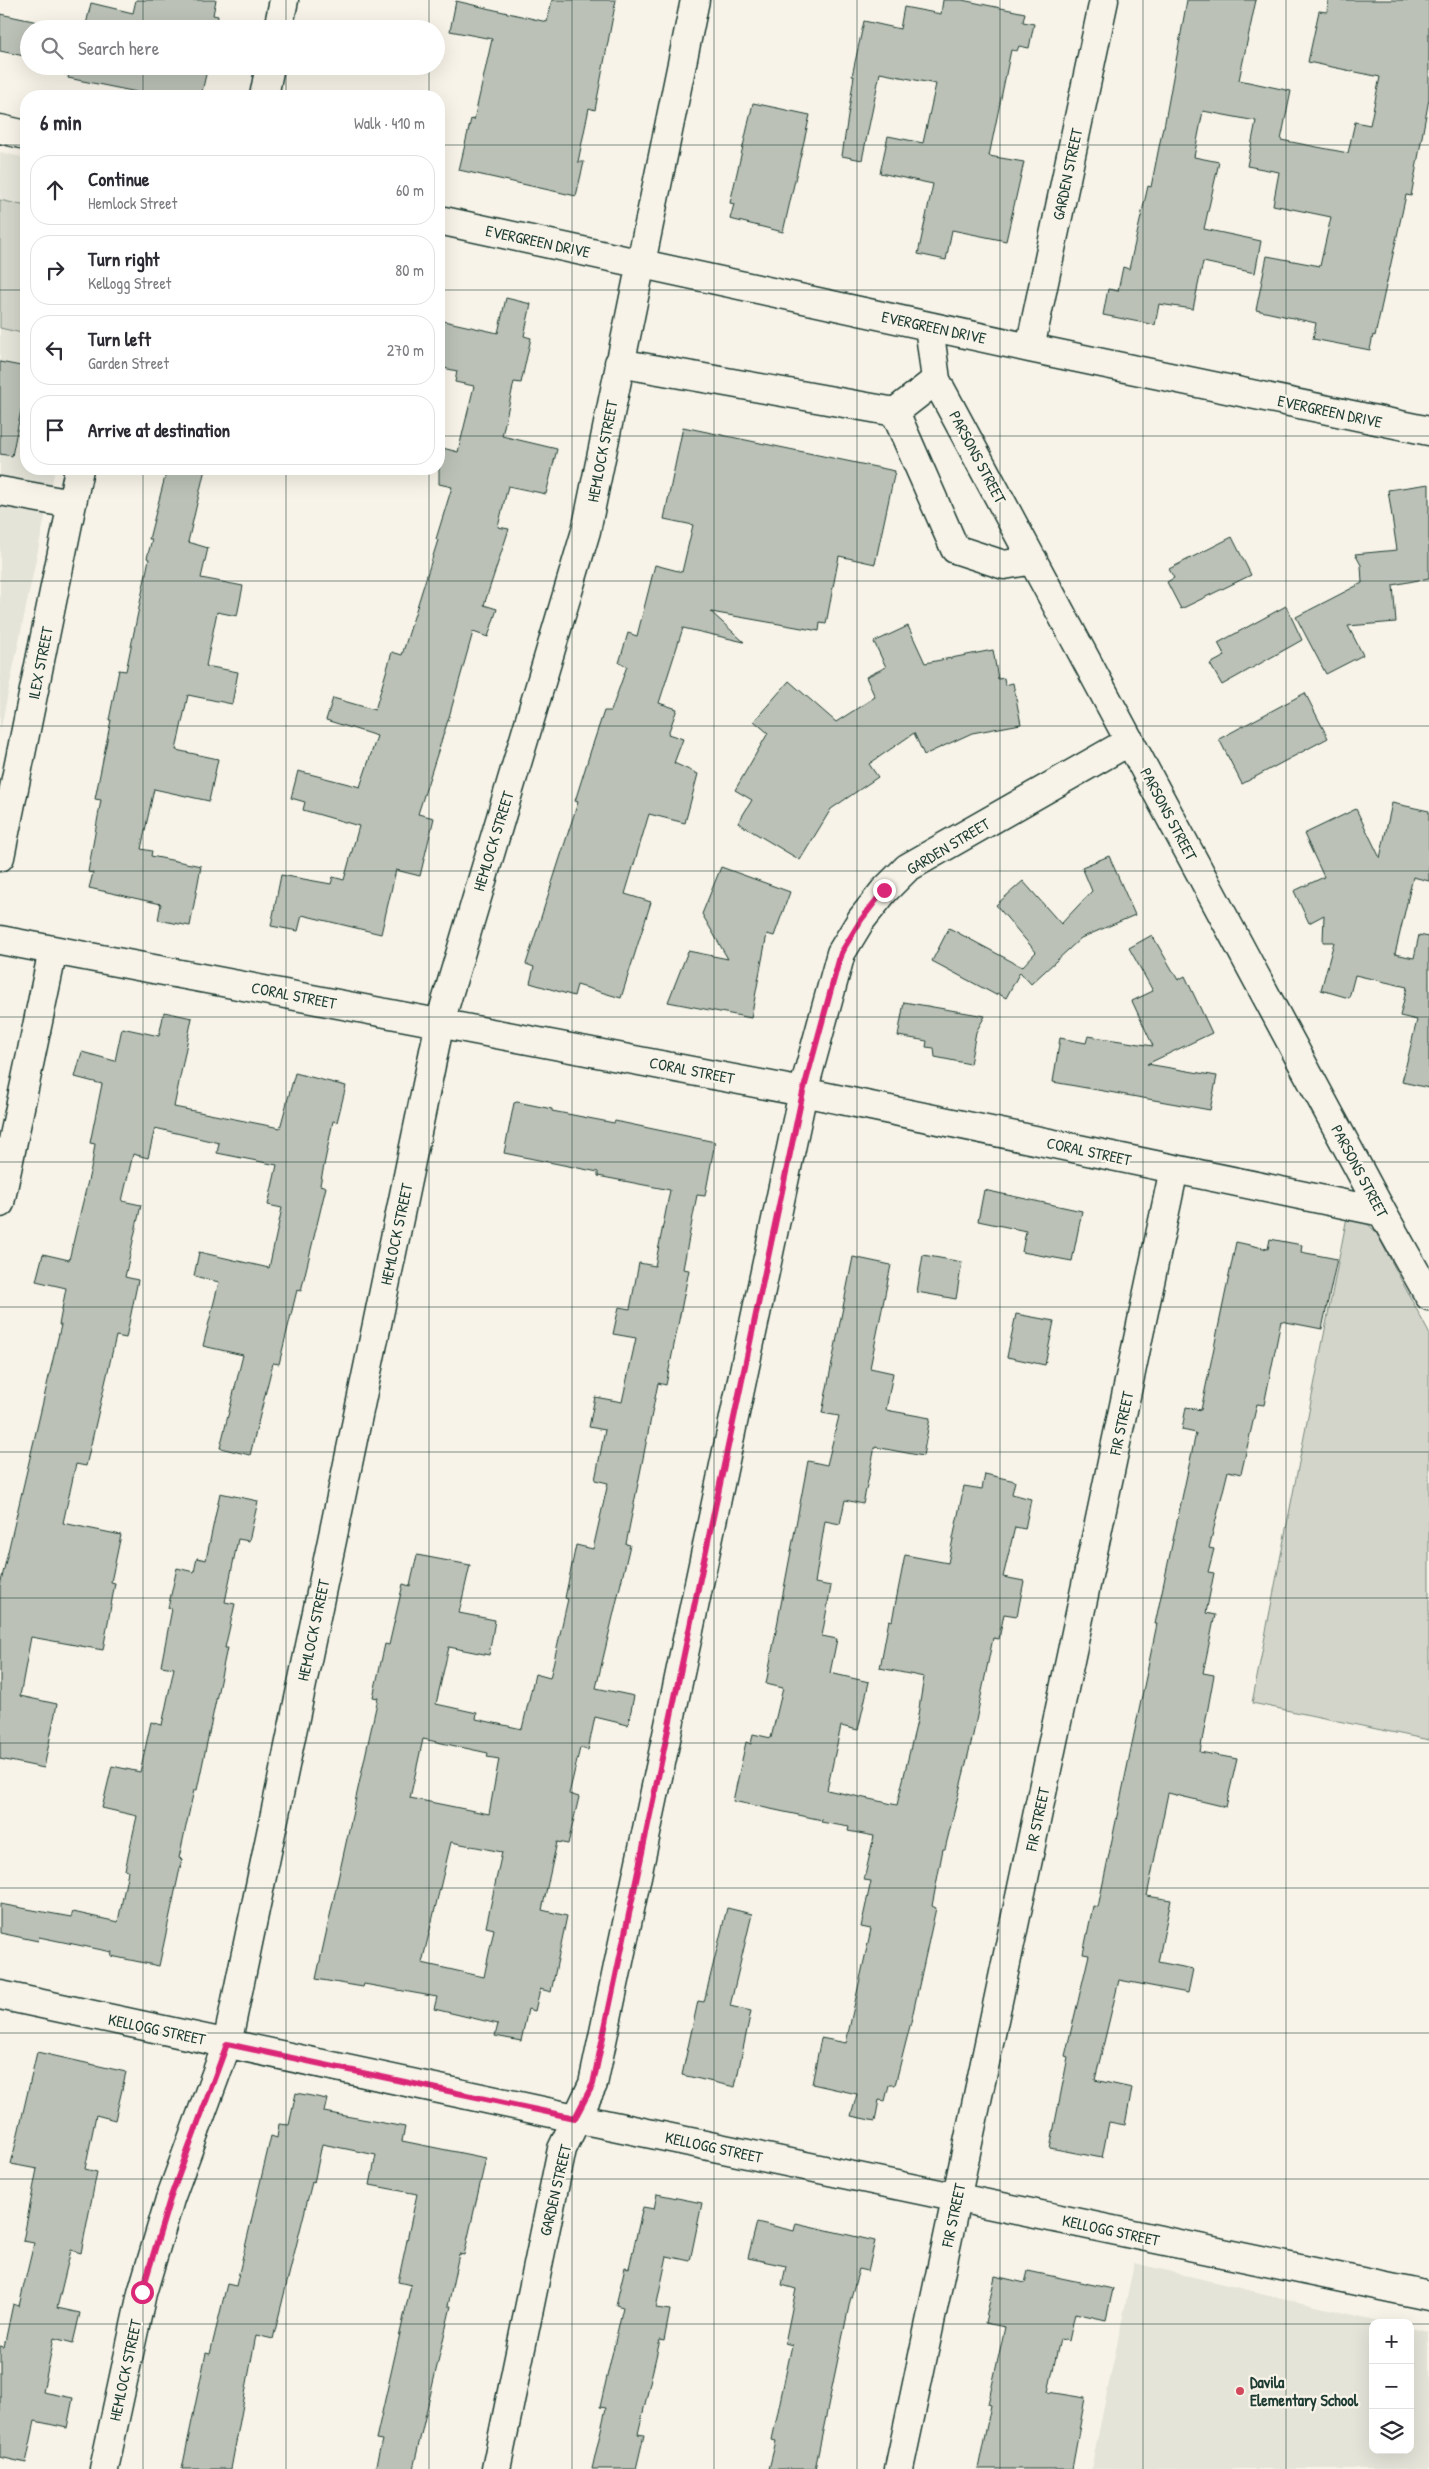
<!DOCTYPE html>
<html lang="en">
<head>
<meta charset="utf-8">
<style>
  body { margin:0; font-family:"Patrick Hand",sans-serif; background:#f7f7f7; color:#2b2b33 }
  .controls { position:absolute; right:15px; bottom:15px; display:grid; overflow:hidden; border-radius:10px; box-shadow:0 5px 20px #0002 }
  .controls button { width:45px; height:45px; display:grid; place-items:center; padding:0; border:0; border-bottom:1px solid #e1e1e2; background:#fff; color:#2b2b33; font:25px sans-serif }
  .stop { position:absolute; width:15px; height:15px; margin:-11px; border:4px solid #db2777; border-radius:50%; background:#fff }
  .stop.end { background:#db2777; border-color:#fff; box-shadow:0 1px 5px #0008 }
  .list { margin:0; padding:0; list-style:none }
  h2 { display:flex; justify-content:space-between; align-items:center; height:65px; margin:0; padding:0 20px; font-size:21px }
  h2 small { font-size:16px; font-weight:400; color:#7c7c81 }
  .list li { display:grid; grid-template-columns:32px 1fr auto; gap:15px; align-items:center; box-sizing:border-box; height:70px; margin:0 10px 10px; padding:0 10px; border:1px solid #e1e1e2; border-radius:20px }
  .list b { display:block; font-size:19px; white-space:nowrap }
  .list p { margin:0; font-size:16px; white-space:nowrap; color:#7c7c81 }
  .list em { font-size:16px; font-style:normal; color:#7c7c81 }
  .icon { flex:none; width:28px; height:28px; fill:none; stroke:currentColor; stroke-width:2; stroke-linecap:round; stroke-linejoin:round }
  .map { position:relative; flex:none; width:1429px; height:2469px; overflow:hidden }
  .search { position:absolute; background:#fff; box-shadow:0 5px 20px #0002; left:20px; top:20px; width:425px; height:55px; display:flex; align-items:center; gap:12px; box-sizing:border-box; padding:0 18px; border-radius:28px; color:#7c7c81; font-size:19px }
  .panel { position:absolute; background:#fff; box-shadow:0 5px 20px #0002; left:20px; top:90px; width:425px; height:385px; border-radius:20px }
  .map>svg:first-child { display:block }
  .built { fill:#e5e4d9 }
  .green { fill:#d3d5ca; stroke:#79897f }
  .building { fill:#bbc1b6; stroke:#1f3d34; fill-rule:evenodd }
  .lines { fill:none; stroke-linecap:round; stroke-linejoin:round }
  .minor-casing { stroke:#1f3d34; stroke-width:31 }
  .minor { stroke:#f7f3e8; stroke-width:28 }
  .route { stroke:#db2777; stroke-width:6 }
  .grid { fill:none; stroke:#1f3d34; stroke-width:1; stroke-opacity:0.55 }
  .poi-dot { fill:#d1495b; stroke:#f7f3e8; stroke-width:2 }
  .labels { text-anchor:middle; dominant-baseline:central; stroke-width:4.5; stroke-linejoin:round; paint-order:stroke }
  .street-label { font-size:16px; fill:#1f3d34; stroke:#f7f3e8 }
  .poi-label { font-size:16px; font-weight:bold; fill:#1f3d34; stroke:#f7f3e8; text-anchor:start }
</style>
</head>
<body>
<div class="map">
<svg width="1429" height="2469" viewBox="0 0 1429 2469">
  <rect width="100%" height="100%" fill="#f7f3e8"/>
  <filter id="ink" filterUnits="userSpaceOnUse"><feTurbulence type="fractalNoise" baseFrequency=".02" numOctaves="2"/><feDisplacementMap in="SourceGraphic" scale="10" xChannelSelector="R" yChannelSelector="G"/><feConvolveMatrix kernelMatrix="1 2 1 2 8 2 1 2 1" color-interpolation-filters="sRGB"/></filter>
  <g filter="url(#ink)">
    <path class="built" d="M 0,152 L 26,158 L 26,469 L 55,469 L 0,732 Z
      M 1134,2263 L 1388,2323 L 1373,2323 L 1373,2450 L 1410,2450 L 1410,2328 L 1429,2332 L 1429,2469 L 1091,2469 Z"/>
    <path class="green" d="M 0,200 L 26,206 L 26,334 L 0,328 Z
      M 1348,1212 L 1358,1215 L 1376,1232 L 1429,1333 L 1429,1740 L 1252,1703 Z"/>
    <path class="building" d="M 136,0 L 216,0 L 213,15 L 218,16 L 216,29 L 85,29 L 91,3 L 133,13 Z
      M 552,0 L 616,0 L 595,110 L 589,108 L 578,162 L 584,162 L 576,196 L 459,170 L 471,119 L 474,120 L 492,39 L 450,31 L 456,1 L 547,22 Z
      M 943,0 L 962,0 L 1025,13 L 1023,22 L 1034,24 L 1029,48 L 1019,46 L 1017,51 L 1011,50 L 989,156 L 1024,162 L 1006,241 L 952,230 L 946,260 L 918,254 L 933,184 L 880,173 L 888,136 L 923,143 L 936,84 L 880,73 L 862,160 L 842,156 L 854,76 L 852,76 L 864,21 L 900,29 L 904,7 L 941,14 Z
      M 1187,0 L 1256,0 L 1239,80 L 1291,91 L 1281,140 L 1348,153 L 1355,122 L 1370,125 L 1380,77 L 1308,62 L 1319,11 L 1327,12 L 1328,0 L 1429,0 L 1429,99 L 1411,196 L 1406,195 L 1375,336 L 1373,335 L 1370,350 L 1313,339 L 1316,323 L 1256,310 L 1267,256 L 1320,266 L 1331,217 L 1273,205 L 1279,172 L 1247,166 L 1256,121 L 1203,111 L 1194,157 L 1219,162 L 1204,229 L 1261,241 L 1255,273 L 1203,262 L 1193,309 L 1159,304 L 1155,325 L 1103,315 L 1108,289 L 1118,291 L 1123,267 L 1129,269 L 1148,186 L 1151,187 L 1163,127 L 1164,127 Z
      M 0,14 L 71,29 L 29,29 L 29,57 L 0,51 Z
      M 70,66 L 208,66 L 201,96 L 136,96 L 137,92 L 68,78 Z
      M 753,103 L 810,115 L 783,232 L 730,219 L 734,204 L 730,203 Z
      M 506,298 L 531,304 L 524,336 L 531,338 L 521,383 L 514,382 L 502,436 L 557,449 L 546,494 L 508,486 L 498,527 L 509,529 L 484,605 L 497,609 L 488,637 L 473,632 L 449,717 L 418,814 L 434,818 L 420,876 L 396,870 L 381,934 L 302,915 L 298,931 L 271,926 L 281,875 L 331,884 L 333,877 L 344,880 L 359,826 L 303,810 L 305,802 L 291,798 L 298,771 L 360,787 L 377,736 L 326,720 L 333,698 L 375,710 L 392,652 L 402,655 L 438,540 L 436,539 L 452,487 L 439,484 L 439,447 L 458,452 L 474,386 L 455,382 L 457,371 L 439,367 L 439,320 L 498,333 Z
      M 0,362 L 26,367 L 26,385 L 12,456 L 0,454 Z
      M 683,427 L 895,471 L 875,564 L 839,556 L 826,624 L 820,623 L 819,631 L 711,612 L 744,642 L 683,628 L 659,703 L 677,709 L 668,734 L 683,739 L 674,763 L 698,774 L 685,823 L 649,814 L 625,894 L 651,902 L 621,998 L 577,985 L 574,996 L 530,983 L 534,967 L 526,964 L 578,802 L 575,801 L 591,750 L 604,711 L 611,711 L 627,666 L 619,663 L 628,633 L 637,636 L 655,565 L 682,572 L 693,525 L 664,519 Z
      M 167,469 L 205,469 L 188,542 L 208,548 L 201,578 L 243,586 L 237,616 L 217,612 L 206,666 L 238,672 L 232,704 L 188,695 L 176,750 L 218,759 L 209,801 L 154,789 L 141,849 L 152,851 L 151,856 L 201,866 L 190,926 L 158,920 L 161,904 L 89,888 L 93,873 L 88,872 L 101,800 L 95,799 L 111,720 L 109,720 L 119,670 L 126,671 L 149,559 L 147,558 L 152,539 L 149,539 Z
      M 1429,484 L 1429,578 L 1393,585 L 1396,622 L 1348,626 L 1363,655 L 1326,674 L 1296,617 L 1362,583 L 1361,565 L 1355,554 L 1397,550 L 1388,490 Z
      M 1232,537 L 1251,575 L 1181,609 L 1167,582 L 1174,578 L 1169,569 Z
      M 1286,606 L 1302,640 L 1222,685 L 1210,664 L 1225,656 L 1218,643 Z
      M 908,626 L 925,663 L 993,650 L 998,679 L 1004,678 L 1005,685 L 1013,683 L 1021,724 L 972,733 L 924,755 L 914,733 L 869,764 L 878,777 L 831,809 L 800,860 L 738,823 L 752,800 L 735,790 L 768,733 L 754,721 L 789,681 L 836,722 L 875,697 L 866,677 L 886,667 L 874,642 Z
      M 1305,693 L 1328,738 L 1242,784 L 1219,739 Z
      M 1392,803 L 1429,811 L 1429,881 L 1413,877 L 1395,954 L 1414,958 L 1419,935 L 1429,937 L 1429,1088 L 1402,1082 L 1417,1020 L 1400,1016 L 1407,987 L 1355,975 L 1349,998 L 1321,990 L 1334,942 L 1323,942 L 1324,915 L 1309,923 L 1294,891 L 1324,877 L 1304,834 L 1356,809 L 1380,858 Z
      M 1109,856 L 1135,915 L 1081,938 L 1031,984 L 1020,972 L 1006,998 L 997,993 L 996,995 L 932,961 L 949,928 L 1022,967 L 1036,952 L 996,905 L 1023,881 L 1061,924 L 1092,891 L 1082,867 Z
      M 721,867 L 790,892 L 774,936 L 767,934 L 751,1018 L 668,1002 L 688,951 L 728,959 L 702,914 Z
      M 1152,935 L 1178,980 L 1185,976 L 1212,1033 L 1147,1064 L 1217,1076 L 1210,1110 L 1053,1082 L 1060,1038 L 1086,1043 L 1088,1036 L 1153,1046 L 1132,1001 L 1153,991 L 1129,948 Z
      M 904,1002 L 985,1016 L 976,1032 L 970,1064 L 935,1057 L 934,1048 L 926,1047 L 927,1041 L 898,1036 Z
      M 164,1012 L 192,1018 L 174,1107 L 280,1128 L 295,1073 L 346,1086 L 337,1122 L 333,1121 L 320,1185 L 326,1187 L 301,1291 L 297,1290 L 279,1364 L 273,1363 L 250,1455 L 220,1448 L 243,1355 L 203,1346 L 219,1282 L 194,1276 L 199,1252 L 269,1268 L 282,1208 L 268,1205 L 277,1165 L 217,1153 L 219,1143 L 155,1128 L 148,1158 L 133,1154 L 122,1201 L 141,1205 L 125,1277 L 138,1280 L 126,1338 L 116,1336 L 86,1466 L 76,1464 L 63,1523 L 121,1535 L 111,1582 L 115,1583 L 103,1650 L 31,1637 L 20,1696 L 57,1704 L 44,1768 L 0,1759 L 0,1586 L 61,1325 L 59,1325 L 66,1288 L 36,1281 L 43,1254 L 69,1260 L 92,1164 L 95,1144 L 90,1143 L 102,1084 L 75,1077 L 82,1052 L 115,1061 L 122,1028 L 159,1036 Z
      M 517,1102 L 552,1109 L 552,1111 L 614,1123 L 615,1121 L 715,1142 L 705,1196 L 697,1195 L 683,1269 L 689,1270 L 666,1385 L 658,1383 L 626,1544 L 630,1545 L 596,1688 L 634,1696 L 628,1725 L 595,1717 L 588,1750 L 580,1748 L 569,1794 L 579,1797 L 568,1844 L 557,1842 L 542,1910 L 567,1916 L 551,1992 L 540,1989 L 535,2011 L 528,2009 L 521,2041 L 495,2036 L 498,2024 L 434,2009 L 437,1997 L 364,1984 L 363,1987 L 316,1979 L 378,1698 L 373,1697 L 385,1644 L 389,1645 L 403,1584 L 410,1586 L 417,1555 L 470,1565 L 459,1613 L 495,1620 L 489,1655 L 449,1647 L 436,1704 L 477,1713 L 476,1719 L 522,1729 L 535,1674 L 550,1678 L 568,1599 L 565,1598 L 576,1545 L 593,1549 L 608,1483 L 595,1480 L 605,1430 L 589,1427 L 595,1397 L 622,1402 L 636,1338 L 613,1334 L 619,1307 L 630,1309 L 639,1263 L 655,1266 L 670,1190 L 598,1176 L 598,1172 L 504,1153 L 514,1103 ZM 423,1739 L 488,1753 L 487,1757 L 499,1759 L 489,1814 L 410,1798 ZM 451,1842 L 502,1852 L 486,1927 L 494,1929 L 484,1977 L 422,1963 Z
      M 984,1190 L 1082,1211 L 1072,1261 L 1022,1252 L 1026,1231 L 978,1221 Z
      M 1270,1239 L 1302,1245 L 1301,1252 L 1337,1259 L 1322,1329 L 1281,1321 L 1264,1405 L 1257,1404 L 1241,1474 L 1228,1471 L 1209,1548 L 1214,1549 L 1208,1572 L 1214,1573 L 1206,1613 L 1215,1615 L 1203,1673 L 1214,1675 L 1200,1752 L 1237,1759 L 1226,1807 L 1168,1793 L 1147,1896 L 1171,1900 L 1158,1962 L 1193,1969 L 1188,1993 L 1119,1980 L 1095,2080 L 1132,2088 L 1125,2125 L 1109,2122 L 1102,2158 L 1050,2148 L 1068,2057 L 1065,2056 L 1089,1955 L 1083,1954 L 1093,1906 L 1098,1907 L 1157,1624 L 1155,1624 L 1196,1433 L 1182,1430 L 1186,1407 L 1201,1410 L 1236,1242 L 1268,1249 Z
      M 923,1255 L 962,1262 L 956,1299 L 917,1292 Z
      M 853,1257 L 891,1265 L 870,1368 L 893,1373 L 886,1410 L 930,1418 L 923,1456 L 875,1447 L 863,1504 L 845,1500 L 840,1524 L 825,1521 L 815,1583 L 831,1586 L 822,1636 L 837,1639 L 830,1673 L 869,1682 L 858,1730 L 841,1726 L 827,1790 L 897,1805 L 917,1721 L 924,1677 L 880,1668 L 889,1620 L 892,1621 L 905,1555 L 948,1563 L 964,1486 L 982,1489 L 985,1474 L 1015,1481 L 1012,1494 L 1031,1499 L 1025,1529 L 1015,1527 L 1003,1577 L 1024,1581 L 1017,1616 L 1004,1614 L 999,1639 L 993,1638 L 973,1735 L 945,1849 L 943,1849 L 932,1906 L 936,1908 L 911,2022 L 895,2085 L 889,2085 L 885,2101 L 879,2100 L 875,2121 L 851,2116 L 857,2094 L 812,2084 L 821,2038 L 846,2043 L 871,1929 L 861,1927 L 871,1881 L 864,1880 L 874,1836 L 848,1831 L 849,1827 L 821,1822 L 822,1820 L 733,1801 L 746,1742 L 751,1744 L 753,1734 L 771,1738 L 783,1688 L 766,1684 L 808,1461 L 827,1465 L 839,1416 L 822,1413 Z
      M 1016,1314 L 1054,1321 L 1045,1365 L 1007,1357 Z
      M 220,1493 L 258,1501 L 249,1541 L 238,1539 L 225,1602 L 235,1604 L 225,1648 L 227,1648 L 197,1790 L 194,1790 L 179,1858 L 182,1859 L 159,1966 L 111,1956 L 112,1952 L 39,1937 L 38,1941 L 0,1933 L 0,1904 L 71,1917 L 73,1912 L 118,1922 L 128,1871 L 125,1870 L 137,1816 L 102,1808 L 112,1766 L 140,1772 L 151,1722 L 162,1725 L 174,1668 L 161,1666 L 172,1609 L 168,1608 L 177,1568 L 194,1572 L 197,1558 L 206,1560 Z
      M 727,1908 L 752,1914 L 730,2006 L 751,2011 L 735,2087 L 682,2075 L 698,2001 L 704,2002 Z
      M 37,2052 L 126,2072 L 115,2120 L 96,2115 L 85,2169 L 97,2172 L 81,2253 L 71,2250 L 57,2308 L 80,2313 L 73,2343 L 54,2338 L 43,2392 L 73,2398 L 67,2428 L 35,2421 L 26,2463 L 0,2457 L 0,2346 L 4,2347 L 13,2304 L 19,2306 L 34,2243 L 23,2241 L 37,2169 L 11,2164 Z
      M 296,2093 L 327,2099 L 324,2112 L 405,2127 L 402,2141 L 486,2158 L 464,2255 L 459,2254 L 448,2306 L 451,2306 L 413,2469 L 375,2469 L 382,2440 L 376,2439 L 411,2285 L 398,2282 L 417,2194 L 370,2185 L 376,2155 L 322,2144 L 314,2183 L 312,2182 L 273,2339 L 256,2335 L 231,2469 L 182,2469 L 206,2353 L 210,2354 L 227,2284 L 236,2286 L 271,2136 L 277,2138 L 279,2124 L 289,2125 Z
      M 657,2194 L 702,2203 L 690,2261 L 667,2256 L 656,2308 L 670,2310 L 664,2341 L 660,2340 L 638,2434 L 644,2435 L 636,2469 L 592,2469 L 606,2408 L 600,2407 L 623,2307 L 616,2305 L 625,2267 L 629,2268 L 643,2207 L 654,2209 Z
      M 757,2222 L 794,2231 L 796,2223 L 875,2241 L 868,2271 L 859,2269 L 850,2301 L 815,2469 L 769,2469 L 776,2441 L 772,2440 L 792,2345 L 785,2343 L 796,2289 L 782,2285 L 786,2266 L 748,2258 Z
      M 1028,2271 L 1113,2289 L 1106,2320 L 1075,2313 L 1069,2341 L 1060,2339 L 1048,2392 L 1085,2398 L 1072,2469 L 978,2469 L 991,2405 L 988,2404 L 1005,2327 L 985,2323 L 995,2276 L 1025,2283 Z"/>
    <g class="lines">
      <g class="minor-casing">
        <path id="minor" d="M 278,29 L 284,0
          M 264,96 L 270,66
          M 0,129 L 26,135
          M 439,220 L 1030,348 L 1429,431
          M 929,326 L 936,380 L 1382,1212 L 1429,1296
          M 1030,348 L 1104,0
          M 619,363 L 895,412 L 936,380
          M 895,412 L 955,549 L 1004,565 L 1033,560
          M 0,491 L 72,504
          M 0,857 L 79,469
          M 0,940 L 803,1092 L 1382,1212
          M 0,1203 L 53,950
          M 0,1995 L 575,2118 L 1429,2296
          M 104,2469 L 142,2293 L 170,2199 L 227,2044 L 440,1022 L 586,531 L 695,0
          M 496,2469 L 562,2149 L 593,2084 L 803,1092 L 841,953 L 861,920 L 884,891 L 907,868 L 1130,741
          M 899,2469 L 1174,1169"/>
      </g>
      <use href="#minor" class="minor"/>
    </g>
  </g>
  <g class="lines" filter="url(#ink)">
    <path class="route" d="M 142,2292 L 170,2199 L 227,2044 L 575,2118 L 593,2084 L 803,1092 L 841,953 L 861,920 L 884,890"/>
  </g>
  <path class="grid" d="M 143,0 L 143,29M 286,0 L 286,29M 429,0 L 429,29M 572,0 L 572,2469M 714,0 L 714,2469M 857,0 L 857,2469M 1000,0 L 1000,2469M 1143,0 L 1143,2469M 1286,0 L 1286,2469M 143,66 L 143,96M 286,66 L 286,96M 429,66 L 429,96M 0,145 L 26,145M 439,145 L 1429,145M 0,290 L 26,290M 439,290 L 1429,290M 0,436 L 26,436M 439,436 L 1429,436M 143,469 L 143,2469M 286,469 L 286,2469M 429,469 L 429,2469M 0,581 L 1429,581M 0,726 L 1429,726M 0,871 L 1429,871M 0,1017 L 1429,1017M 0,1162 L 1429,1162M 0,1307 L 1429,1307M 0,1452 L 1429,1452M 0,1598 L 1429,1598M 0,1743 L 1429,1743M 0,1888 L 1429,1888M 0,2033 L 1429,2033M 0,2179 L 1429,2179M 0,2324 L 1373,2324M 1410,2324 L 1429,2324"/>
  <circle class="poi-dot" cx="1240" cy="2391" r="5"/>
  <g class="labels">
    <g class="street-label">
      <text transform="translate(1067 174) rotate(-78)">GARDEN STREET</text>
      <text transform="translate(538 241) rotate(12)">EVERGREEN DRIVE</text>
      <text transform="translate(934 327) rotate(12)">EVERGREEN DRIVE</text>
      <text transform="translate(1330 411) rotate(12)">EVERGREEN DRIVE</text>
      <text transform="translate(602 451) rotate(-79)">HEMLOCK STREET</text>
      <text transform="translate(978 457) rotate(62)">PARSONS STREET</text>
      <text transform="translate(40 663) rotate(-79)">ILEX STREET</text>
      <text transform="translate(1169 814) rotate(62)">PARSONS STREET</text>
      <text transform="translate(493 841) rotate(-73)">HEMLOCK STREET</text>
      <text transform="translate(948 846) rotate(-31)">GARDEN STREET</text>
      <text transform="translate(294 995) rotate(11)">CORAL STREET</text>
      <text transform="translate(692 1070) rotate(11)">CORAL STREET</text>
      <text transform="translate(1089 1151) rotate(12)">CORAL STREET</text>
      <text transform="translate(1360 1171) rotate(62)">PARSONS STREET</text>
      <text transform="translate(396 1234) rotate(-78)">HEMLOCK STREET</text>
      <text transform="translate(1121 1423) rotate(-78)">FIR STREET</text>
      <text transform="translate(313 1630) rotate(-78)">HEMLOCK STREET</text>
      <text transform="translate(1037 1819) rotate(-78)">FIR STREET</text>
      <text transform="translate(157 2029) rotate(12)">KELLOGG STREET</text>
      <text transform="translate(714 2147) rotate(12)">KELLOGG STREET</text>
      <text transform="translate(555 2190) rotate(-77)">GARDEN STREET</text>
      <text transform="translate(953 2215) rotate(-78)">FIR STREET</text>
      <text transform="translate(1111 2230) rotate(12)">KELLOGG STREET</text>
      <text transform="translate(125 2370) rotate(-78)">HEMLOCK STREET</text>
    </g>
    <g class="poi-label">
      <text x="1250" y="2382">Davila<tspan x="1250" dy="18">Elementary School</tspan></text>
    </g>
  </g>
</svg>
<div class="controls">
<button>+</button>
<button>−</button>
<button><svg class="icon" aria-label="layers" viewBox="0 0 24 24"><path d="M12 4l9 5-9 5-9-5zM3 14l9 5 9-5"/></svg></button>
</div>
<div class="stop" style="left:142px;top:2292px"></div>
<div class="stop end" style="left:884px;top:890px"></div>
<div class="search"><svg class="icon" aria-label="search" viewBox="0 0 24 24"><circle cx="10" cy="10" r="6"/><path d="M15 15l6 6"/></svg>Search here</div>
<section class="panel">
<h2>6 min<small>Walk · 410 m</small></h2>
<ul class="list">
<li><svg class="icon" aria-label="ahead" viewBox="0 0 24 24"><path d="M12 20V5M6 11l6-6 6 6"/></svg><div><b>Continue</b><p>Hemlock Street</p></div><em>60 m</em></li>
<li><svg class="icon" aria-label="right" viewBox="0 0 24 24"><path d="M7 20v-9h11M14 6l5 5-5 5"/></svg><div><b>Turn right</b><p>Kellogg Street</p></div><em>80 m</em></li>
<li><svg class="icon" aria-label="left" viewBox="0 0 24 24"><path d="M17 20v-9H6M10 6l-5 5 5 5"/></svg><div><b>Turn left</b><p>Garden Street</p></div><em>270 m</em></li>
<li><svg class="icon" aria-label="arrive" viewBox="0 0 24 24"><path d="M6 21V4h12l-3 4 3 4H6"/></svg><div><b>Arrive at destination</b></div></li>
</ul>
</section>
</div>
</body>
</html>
